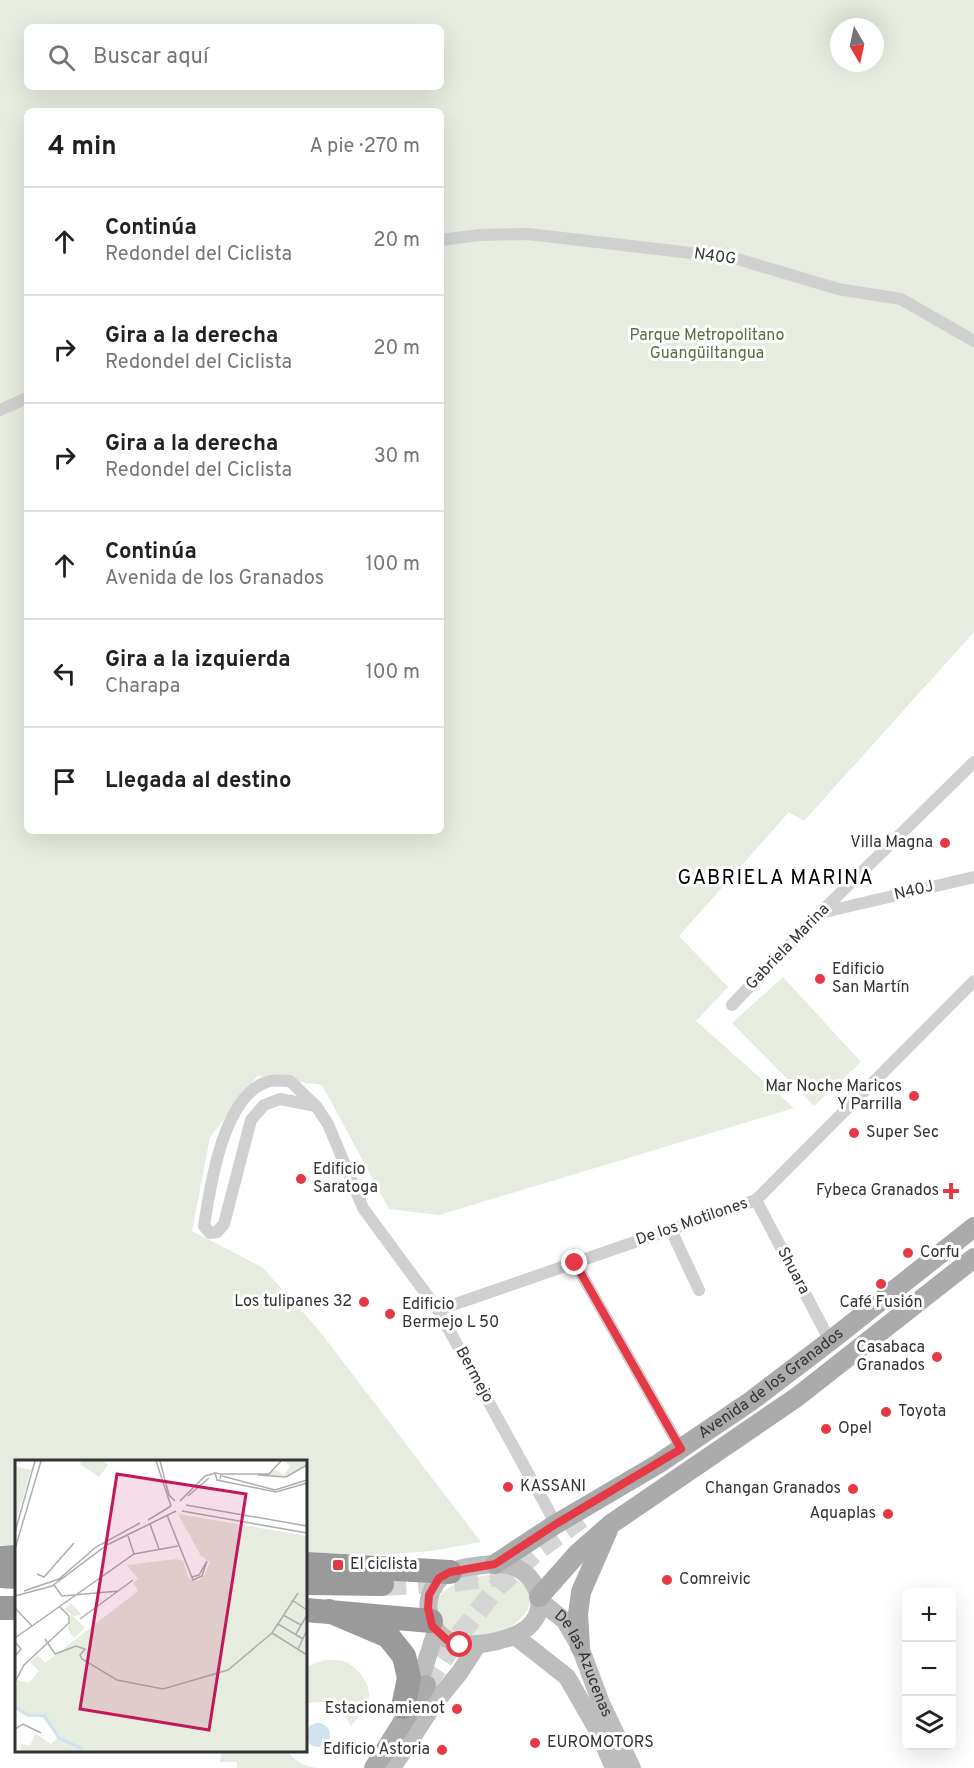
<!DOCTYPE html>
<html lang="es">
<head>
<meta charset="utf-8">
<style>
  body { margin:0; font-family:Overpass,sans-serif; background:#f2f2f2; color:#202124 }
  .controls { position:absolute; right:18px; bottom:18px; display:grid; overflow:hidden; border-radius:9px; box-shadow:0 6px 24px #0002 }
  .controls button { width:54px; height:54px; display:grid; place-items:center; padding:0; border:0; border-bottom:2px solid #e0e0e0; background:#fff; color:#202124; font:30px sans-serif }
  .compass { position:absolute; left:830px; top:18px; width:54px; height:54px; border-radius:50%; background:#fff; box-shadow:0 6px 24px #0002; rotate:171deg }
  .stop { position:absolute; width:18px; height:18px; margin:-14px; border:4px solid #e63946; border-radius:50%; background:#fff }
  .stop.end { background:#e63946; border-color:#fff; box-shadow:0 2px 6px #0008 }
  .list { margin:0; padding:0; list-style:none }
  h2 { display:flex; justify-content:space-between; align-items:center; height:78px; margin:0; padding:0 24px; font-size:26px }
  h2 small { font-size:20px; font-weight:400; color:#757577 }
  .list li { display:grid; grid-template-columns:39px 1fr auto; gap:18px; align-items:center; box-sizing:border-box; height:108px; padding:0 24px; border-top:2px solid #e0e0e0 }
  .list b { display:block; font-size:22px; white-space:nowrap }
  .list p { margin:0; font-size:20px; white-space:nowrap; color:#757577 }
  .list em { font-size:20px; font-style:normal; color:#757577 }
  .icon { flex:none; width:33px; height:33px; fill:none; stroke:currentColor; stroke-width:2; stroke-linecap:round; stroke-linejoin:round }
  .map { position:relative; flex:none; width:974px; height:1768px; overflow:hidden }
  .search { position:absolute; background:#fff; box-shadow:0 6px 24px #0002; left:24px; top:24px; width:420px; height:66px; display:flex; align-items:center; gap:15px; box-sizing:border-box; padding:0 21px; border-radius:9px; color:#757577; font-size:22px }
  .panel { position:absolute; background:#fff; box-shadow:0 6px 24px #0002; left:24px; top:108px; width:420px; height:726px; border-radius:9px }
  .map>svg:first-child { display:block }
  .green { fill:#e6ecdf; fill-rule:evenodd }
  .water { fill:#cfe2ee }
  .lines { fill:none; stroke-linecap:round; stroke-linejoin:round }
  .primary-tunnel { stroke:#d6d6d6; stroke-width:20; stroke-dasharray:20 10; stroke-linecap:butt }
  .highway-tunnel { stroke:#d6d6d6; stroke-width:24; stroke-dasharray:24 12; stroke-linecap:butt }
  .street { stroke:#d0d0d0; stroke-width:12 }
  .secondary { stroke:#bdbdbd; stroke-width:18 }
  .primary { stroke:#ababab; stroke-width:20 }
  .highway { stroke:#9a9a9a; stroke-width:24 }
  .route { stroke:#e63946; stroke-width:8 }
  .poi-dot { fill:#e63946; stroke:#fff; stroke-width:2 }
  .labels { text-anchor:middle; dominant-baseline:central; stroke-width:6; stroke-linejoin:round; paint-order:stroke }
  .street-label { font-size:16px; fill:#333; stroke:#fff }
  .park-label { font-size:16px; fill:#56703f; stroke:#fff }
  .poi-label { font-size:16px; fill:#333; stroke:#fff; text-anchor:start }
  .quarter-label { font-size:20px; letter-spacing:1.5px; fill:#000; stroke:#fff }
  .inset-river { fill:none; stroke:#cfe2ee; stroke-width:3 }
  .inset-road { fill:none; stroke:#adadad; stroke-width:1.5 }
  .view { fill:#c2185b; fill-opacity:0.15; stroke:#c2185b; stroke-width:3 }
  .inset-edge { fill:none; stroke:#333; stroke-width:3 }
</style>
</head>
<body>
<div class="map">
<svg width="974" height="1768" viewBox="0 0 974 1768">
  <rect width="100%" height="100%" fill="#fff"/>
  <path class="green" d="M 0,0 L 974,0 L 974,632 L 804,821 L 789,812 L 679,936 L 728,987 L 696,1021 L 794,1108 L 439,1215 L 389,1209 L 322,1085 L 257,1076 L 210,1137 L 192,1231 L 262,1267 L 318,1329 L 481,1542 L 431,1551 L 380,1555 L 306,1553 L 306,1462 L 16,1462 L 16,1545 L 0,1545 ZM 27,27 L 441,27 L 441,87 L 27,87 ZM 839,27 L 875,27 L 875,63 L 839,63 ZM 27,111 L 441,111 L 441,831 L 27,831 Z
    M 783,977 L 861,1062 L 814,1106 L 732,1023 Z
    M 496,1574 C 568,1584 513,1652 456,1633 C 449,1631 442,1628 438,1620 C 436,1615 435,1608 434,1602 C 452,1580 469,1578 496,1574 Z
    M 324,1660 C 330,1660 337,1659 343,1661 C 360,1667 376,1690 366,1707 C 362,1714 355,1720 351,1726 C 340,1706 329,1697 306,1704 L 306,1667 Z
    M 221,1752 L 289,1752 C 295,1763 306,1766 317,1768 L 237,1768 L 237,1762 L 220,1762 Z"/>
  <path class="water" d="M306 1735a12 12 0 1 1 24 0a12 12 0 1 1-24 0Z"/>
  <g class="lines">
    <path class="primary-tunnel" d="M 426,1685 L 458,1637 L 497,1587 L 538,1550 L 586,1515"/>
    <path class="highway-tunnel" d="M 382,1584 L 453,1580 L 516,1572"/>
    <path class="street" d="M 441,240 L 479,235 L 528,234 L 734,258 L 838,289 L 901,299 L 974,341
      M 0,410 L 27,398
      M 820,913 L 974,877
      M 732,1005 L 820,913 L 974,762
      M 316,1106 L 280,1099 L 264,1105 L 251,1120 L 224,1224 L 217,1232 L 210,1233 L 204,1226 C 210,1187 223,1096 267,1082 C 273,1079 283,1081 290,1081 L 316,1106 L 328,1124 L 363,1208 L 438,1310 L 556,1524
      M 756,1200 L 830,1341
      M 671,1230 L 699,1290
      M 575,1263 L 681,1449
      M 438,1310 L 756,1200 L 974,981"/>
    <g class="secondary">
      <path d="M 495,1564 C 503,1564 510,1565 517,1568 C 536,1578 548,1604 532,1623 C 521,1636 503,1640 487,1643 C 474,1645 462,1646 451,1641 C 421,1629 421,1585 450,1572 C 463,1566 481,1565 495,1564 Z"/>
      <path id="s1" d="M 539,1600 L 565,1621 L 580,1647 L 601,1703 L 632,1768"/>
      <path d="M 515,1636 L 567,1677 L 597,1729 L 614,1768"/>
      <path d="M 410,1696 L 419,1684 L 436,1631"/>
      <path d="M 392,1768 L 434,1704 L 460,1672 L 478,1644"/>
    </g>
    <g class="primary">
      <path id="s2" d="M 495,1564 L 556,1524 L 658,1464 L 751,1401 L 830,1341 L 974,1227"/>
      <path d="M 539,1597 L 578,1553 L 611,1524 L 797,1397 L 974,1258"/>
      <path d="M 580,1647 L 578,1614 L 581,1592 L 608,1530"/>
      <path d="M 374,1768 L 426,1685"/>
    </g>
    <path class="highway" d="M 0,1558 L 16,1557
      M 306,1564 L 450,1572
      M 0,1576 L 16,1577
      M 306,1583 L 382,1584
      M 0,1608 L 16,1608
      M 306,1610 L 431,1621
      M 329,1611 L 388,1636 L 404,1656 L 409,1678 L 403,1707"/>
  </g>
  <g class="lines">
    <path class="route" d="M 460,1645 L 447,1640 L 432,1626 L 428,1608 L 429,1595 L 439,1578 L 450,1572 L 495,1564 L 556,1524 L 681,1449 L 575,1263"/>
  </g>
  <g class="poi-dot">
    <circle cx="945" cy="843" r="6"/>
    <circle cx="820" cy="979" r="6"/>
    <circle cx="914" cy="1096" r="6"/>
    <circle cx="854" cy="1133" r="6"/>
    <circle cx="301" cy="1179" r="6"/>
    <path d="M948 1182h6v6h6v6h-6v6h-6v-6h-6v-6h6z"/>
    <circle cx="908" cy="1253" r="6"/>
    <circle cx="881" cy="1284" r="6"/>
    <circle cx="364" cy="1302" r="6"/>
    <circle cx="390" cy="1314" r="6"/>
    <circle cx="937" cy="1357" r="6"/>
    <circle cx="886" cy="1412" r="6"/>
    <circle cx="826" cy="1429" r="6"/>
    <circle cx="508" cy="1487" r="6"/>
    <circle cx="853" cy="1489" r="6"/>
    <circle cx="888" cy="1514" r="6"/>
    <rect x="332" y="1559" width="12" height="12" rx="3"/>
    <circle cx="667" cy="1580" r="6"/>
    <circle cx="457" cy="1709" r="6"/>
    <circle cx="535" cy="1743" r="6"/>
    <circle cx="442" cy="1750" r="6"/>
  </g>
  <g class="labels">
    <g class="street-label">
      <text transform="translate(715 257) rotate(8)">N40G</text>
      <text transform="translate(914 891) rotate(-13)">N40J</text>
      <text transform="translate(788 947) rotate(-46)">Gabriela Marina</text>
      <text transform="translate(692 1222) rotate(-19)">De los Motilones</text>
      <text transform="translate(793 1271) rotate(62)">Shuara</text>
      <text transform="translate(474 1375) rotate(61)">Bermejo</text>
      <text stroke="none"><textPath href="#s2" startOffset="330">Avenida de los Granados</textPath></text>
      <text stroke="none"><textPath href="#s1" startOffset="80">De las Azucenas</textPath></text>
    </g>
    <g class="park-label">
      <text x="707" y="336">Parque Metropolitano<tspan x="707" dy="18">Guangüiltangua</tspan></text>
    </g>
    <g class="poi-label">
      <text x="933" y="843" text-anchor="end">Villa Magna</text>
      <text x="832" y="970">Edificio<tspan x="832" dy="18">San Martín</tspan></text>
      <text x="902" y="1087" text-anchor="end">Mar Noche Maricos<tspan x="902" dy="18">Y Parrilla</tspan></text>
      <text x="866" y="1133">Super Sec</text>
      <text x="313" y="1170">Edificio<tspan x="313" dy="18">Saratoga</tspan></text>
      <text x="939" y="1191" text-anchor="end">Fybeca Granados</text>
      <text x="920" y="1253">Corfu</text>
      <text x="352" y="1302" text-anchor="end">Los tulipanes 32</text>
      <text x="881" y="1303" text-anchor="middle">Café Fusión</text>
      <text x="402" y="1305">Edificio<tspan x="402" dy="18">Bermejo L 50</tspan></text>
      <text x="925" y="1348" text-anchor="end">Casabaca<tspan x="925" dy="18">Granados</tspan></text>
      <text x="898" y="1412">Toyota</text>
      <text x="838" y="1429">Opel</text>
      <text x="520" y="1487">KASSANI</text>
      <text x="841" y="1489" text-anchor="end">Changan Granados</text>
      <text x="876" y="1514" text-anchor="end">Aquaplas</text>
      <text x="350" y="1565">El ciclista</text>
      <text x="679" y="1580">Comreivic</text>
      <text x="445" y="1709" text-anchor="end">Estacionamienot</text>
      <text x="547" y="1743">EUROMOTORS</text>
      <text x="430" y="1750" text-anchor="end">Edificio Astoria</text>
    </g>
    <g class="quarter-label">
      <text x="776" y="879">GABRIELA MARINA</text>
    </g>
  </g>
  <g transform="translate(15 1460)">
    <rect width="292" height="292" fill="#fff"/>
    <path d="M 0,1 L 2,7 L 16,10 L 0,64 ZM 67,1 L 87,1 L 93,5 L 84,17 L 65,4 ZM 269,1 L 292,1 L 292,5 L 274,16 L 243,16 L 261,10 L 269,15 L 275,6 ZM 163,54 L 292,76 L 292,292 L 4,292 L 7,284 L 15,286 L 20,273 L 36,284 L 43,277 L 26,256 L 12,257 L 0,249 L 2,220 L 14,223 L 24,211 L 15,202 L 23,195 L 30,203 L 123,131 L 118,123 L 123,119 L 112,105 L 161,99 L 168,101 L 174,119 L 183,121 L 190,114 L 195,102 L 186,96 ZM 56,143 L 67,155 L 58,156 L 70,168 L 59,178 L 53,170 L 56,154 L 49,149 Z" fill="#e6ecdf"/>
    <path class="inset-river" d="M 0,247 L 14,255 L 30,256 L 44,278 L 68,289"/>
    <path class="inset-road" d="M 141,1 L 156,46M 145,1 L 154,35 L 160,41M 206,14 L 254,14 L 266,1M 243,15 L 271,17 L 292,5M 207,16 L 260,30 L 292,20M 205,19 L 206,14 L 200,13 L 202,20 L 261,32 L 292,23M 173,36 L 194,18M 165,41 L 190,16 L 200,13M 171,45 L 292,66M 167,51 L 292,73M 152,55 L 178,120 L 187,116 L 192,101M 133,60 L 156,46M 135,64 L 144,89M 0,72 L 20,1M 113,76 L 119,94M 0,89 L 26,1M 22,114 L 29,117 L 59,83M 177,117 L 184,115 L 192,101M 39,125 L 47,136 L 104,131M 9,131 L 44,119 L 81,87 L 125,63M 0,136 L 37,126 L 92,85 L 161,51M 277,140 L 292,150M 0,148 L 17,166M 268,155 L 286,165M 65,159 L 118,120M 263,164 L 288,179M 257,173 L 292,195M 281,174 L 292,155M 0,178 L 119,94 L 163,86M 30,179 L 40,194 L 61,186 L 70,189 L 65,195 L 67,199 L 102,220 L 148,229 L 213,210 L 257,173 L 283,133M 0,182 L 6,189 L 0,196M 283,189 L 292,170M 0,222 L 9,205 L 54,163 L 54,156 L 45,147M 0,269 L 8,264 L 26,273"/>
    <path class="view" d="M 102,14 L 231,34 L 194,270 L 65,249 Z"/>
    <rect width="292" height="292" class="inset-edge"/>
  </g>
</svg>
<div class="controls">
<button>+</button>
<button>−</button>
<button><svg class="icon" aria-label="layers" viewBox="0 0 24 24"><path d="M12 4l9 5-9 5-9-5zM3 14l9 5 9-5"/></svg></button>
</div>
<svg class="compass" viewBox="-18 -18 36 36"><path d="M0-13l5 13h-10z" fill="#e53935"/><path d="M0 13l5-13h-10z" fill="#757577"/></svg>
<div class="stop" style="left:460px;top:1645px"></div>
<div class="stop end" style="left:575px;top:1263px"></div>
<div class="search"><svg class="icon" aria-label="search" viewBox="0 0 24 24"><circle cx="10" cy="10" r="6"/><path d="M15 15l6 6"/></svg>Buscar aquí</div>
<section class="panel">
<h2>4 min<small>A pie · 270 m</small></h2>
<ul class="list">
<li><svg class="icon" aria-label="ahead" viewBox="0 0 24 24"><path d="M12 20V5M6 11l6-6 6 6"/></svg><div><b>Continúa</b><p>Redondel del Ciclista</p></div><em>20 m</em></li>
<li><svg class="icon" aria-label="right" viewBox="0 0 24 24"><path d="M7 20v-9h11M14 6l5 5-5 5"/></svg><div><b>Gira a la derecha</b><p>Redondel del Ciclista</p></div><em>20 m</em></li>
<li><svg class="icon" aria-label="right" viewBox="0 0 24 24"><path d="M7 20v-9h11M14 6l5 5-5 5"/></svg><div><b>Gira a la derecha</b><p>Redondel del Ciclista</p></div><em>30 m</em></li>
<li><svg class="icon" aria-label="ahead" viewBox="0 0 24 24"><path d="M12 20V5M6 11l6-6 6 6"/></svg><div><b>Continúa</b><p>Avenida de los Granados</p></div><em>100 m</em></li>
<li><svg class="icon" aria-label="left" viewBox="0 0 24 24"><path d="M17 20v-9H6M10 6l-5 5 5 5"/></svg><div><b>Gira a la izquierda</b><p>Charapa</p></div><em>100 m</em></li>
<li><svg class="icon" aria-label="arrive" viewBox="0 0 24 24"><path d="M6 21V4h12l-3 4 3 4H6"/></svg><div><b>Llegada al destino</b></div></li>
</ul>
</section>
</div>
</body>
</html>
